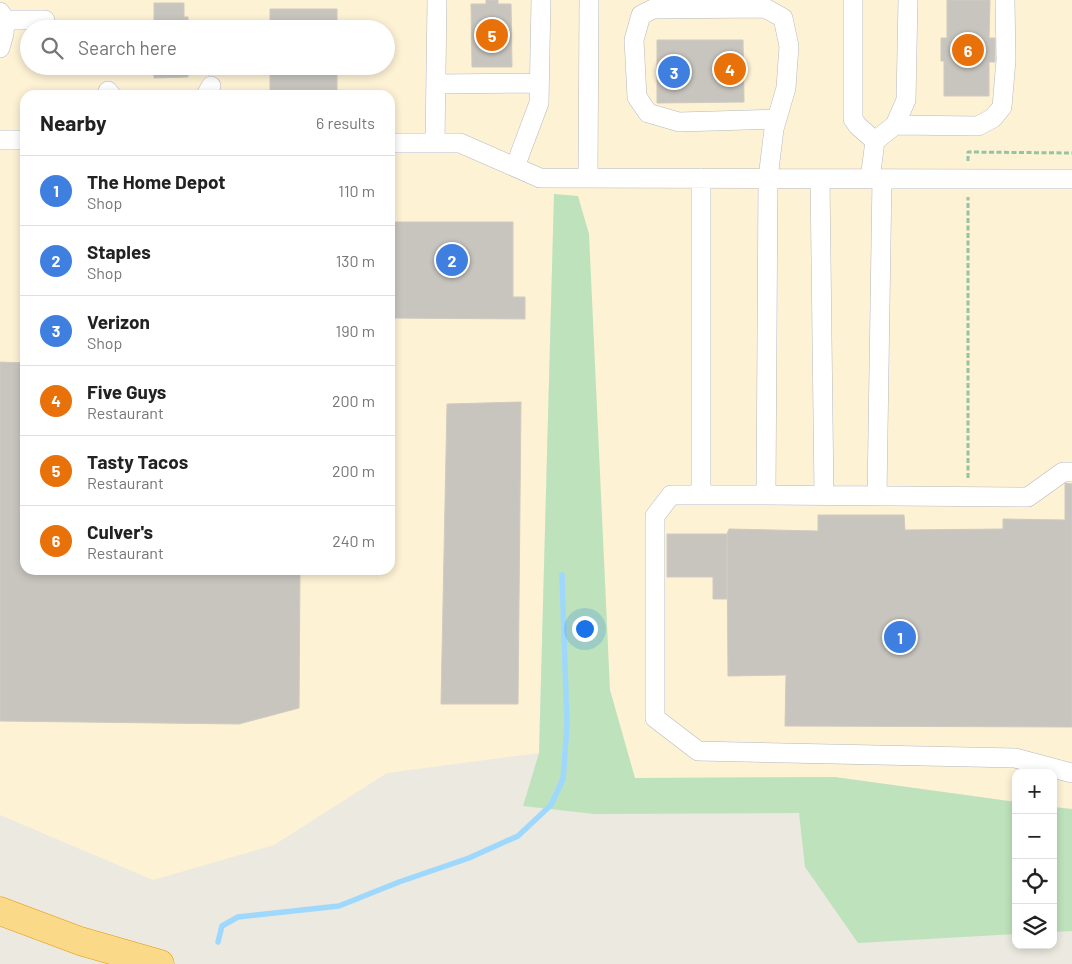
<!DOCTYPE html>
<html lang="en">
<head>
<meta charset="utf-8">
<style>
  body { margin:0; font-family:Barlow,sans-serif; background:#f6f6f6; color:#222 }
  .controls { position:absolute; right:15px; bottom:15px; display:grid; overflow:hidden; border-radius:10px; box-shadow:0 2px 8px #0003 }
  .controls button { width:45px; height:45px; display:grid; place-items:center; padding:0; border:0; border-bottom:1px solid #e0e0e0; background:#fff; color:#222; font:25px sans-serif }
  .you { position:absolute; left:584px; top:628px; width:18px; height:18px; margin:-12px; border:4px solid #fff; border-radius:50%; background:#1a73e8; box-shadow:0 0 0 8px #1a73e833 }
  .badge { display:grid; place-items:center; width:32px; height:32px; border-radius:50%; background:#7c3aed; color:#fff; font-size:16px; font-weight:700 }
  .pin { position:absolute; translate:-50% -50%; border:2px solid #fff; box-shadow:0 1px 5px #0006 }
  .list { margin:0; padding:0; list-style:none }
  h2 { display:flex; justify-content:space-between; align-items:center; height:65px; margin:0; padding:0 20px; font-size:21px }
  h2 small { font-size:16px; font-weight:400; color:#767676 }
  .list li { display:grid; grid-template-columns:32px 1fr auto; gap:15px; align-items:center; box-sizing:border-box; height:70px; padding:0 20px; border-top:1px solid #e0e0e0 }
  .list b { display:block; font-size:19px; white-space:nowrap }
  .list p { margin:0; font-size:16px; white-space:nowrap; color:#767676 }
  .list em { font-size:16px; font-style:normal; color:#767676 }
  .icon { flex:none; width:28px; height:28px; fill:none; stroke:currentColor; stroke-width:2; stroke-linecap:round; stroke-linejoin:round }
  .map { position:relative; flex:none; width:1072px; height:964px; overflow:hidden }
  .search { position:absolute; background:#fff; box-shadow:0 2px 8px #0003; left:20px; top:20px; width:375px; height:55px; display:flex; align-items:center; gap:12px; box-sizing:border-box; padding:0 18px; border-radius:28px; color:#767676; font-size:19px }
  .panel { position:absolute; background:#fff; box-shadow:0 2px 8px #0003; left:20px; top:90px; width:375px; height:485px; border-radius:15px }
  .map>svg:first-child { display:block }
  .commercial { fill:#fdf2d4; fill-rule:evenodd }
  .green { fill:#bee3bc }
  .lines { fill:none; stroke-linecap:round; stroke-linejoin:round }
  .stream { stroke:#9fd8fd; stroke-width:5.5 }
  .building { fill:#c8c5bf; stroke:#d0cabf }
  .minor-casing { stroke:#b6b8bd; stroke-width:20 }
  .highway-casing { stroke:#e79705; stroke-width:29 }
  .path { stroke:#96c4a2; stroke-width:3; stroke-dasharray:5 2.5; stroke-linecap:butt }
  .minor { stroke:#fff; stroke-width:19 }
  .highway { stroke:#fad988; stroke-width:28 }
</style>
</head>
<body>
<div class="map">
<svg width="1072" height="964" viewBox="0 0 1072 964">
  <rect width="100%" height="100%" fill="#ece9e0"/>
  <path class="commercial" d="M 0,0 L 1072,0 L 1072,809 L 1053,807 L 1053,773 L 1016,773 L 1016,802 L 834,777 L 635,778 L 610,690 L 554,194 L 539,753 L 387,773 L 274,845 L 153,880 L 0,815 ZM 29,29 L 386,29 L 386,66 L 29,66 ZM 25,95 L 390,95 L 390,570 L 25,570 Z"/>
  <path class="green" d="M 554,194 L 578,196 L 589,234 L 610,690 L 635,778 L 835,777 L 1016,802 L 1016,934 L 858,943 L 805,867 L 799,813 L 594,814 L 523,806 L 539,753 Z
    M 1053,807 L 1072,809 L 1072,931 L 1053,932 Z"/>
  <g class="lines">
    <path class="stream" d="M 218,942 L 222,926 L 238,917 L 339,906 L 399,882 L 469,858 L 518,836 L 551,805 L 563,779 L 567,726 L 562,575"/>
  </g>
  <path class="building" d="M 486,0 L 498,0 L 498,4 L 511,4 L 512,67 L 472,67 L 471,4 L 486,4 Z
    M 947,0 L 990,0 L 989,38 L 995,38 L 995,62 L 989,62 L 989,96 L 944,96 L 944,61 L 941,61 L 941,38 L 947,38 Z
    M 154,3 L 184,3 L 184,17 L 188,17 L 188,29 L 154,29 Z
    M 270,9 L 337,9 L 337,29 L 270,29 Z
    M 657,40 L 743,40 L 744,102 L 657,103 Z
    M 154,66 L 188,66 L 188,77 L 154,78 Z
    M 270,66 L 337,66 L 337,90 L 270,90 Z
    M 390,222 L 513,222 L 513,297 L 525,297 L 525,319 L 390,318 Z
    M 0,362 L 25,363 L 25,570 L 300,570 L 299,708 L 239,724 L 0,721 Z
    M 521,402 L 518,704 L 441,704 L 447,404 Z
    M 1065,483 L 1072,484 L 1072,727 L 785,726 L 786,675 L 728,676 L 727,534 L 729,529 L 818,531 L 818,515 L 904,515 L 905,530 L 1003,529 L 1003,519 L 1065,520 Z
    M 667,534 L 727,534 L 727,599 L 713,599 L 713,577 L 667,577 Z"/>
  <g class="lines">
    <g class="minor-casing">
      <path id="minor" d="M 853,0 L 853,119 L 858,126 L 875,141
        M 0,12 L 5,20 L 45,20
        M 0,48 L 4,34 L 5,20
        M 436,84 L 539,83
        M 108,91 L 111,95
        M 206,95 L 211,86
        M 895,125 L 978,126 L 993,118 L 1002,107 L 1006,60 L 1005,0
        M 0,140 L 25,140
        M 390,143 L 460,143 L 540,178 L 1072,179
        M 435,143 L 437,0
        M 515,167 L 539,103 L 541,0
        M 588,178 L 589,0
        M 701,178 L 701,495 L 766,495 L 768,178 L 774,129 L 786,88 L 789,46 L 783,18 L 765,8 L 653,9 L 641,15 L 634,40 L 637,97 L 648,113 L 679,122 L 777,119
        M 820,179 L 824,495
        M 870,179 L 875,141 L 895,125 L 906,100 L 908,0
        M 701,495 L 671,495 L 655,516 L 655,718 L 698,751 L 1015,758 L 1072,773
        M 766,495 L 1028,497 L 1063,472 L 1072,472
        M 877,496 L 882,179"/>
    </g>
    <g class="highway-casing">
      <path id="highway" d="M 0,911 L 80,941 L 160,964"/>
    </g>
    <path class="path" d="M 968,161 L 968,152 L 1072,153
      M 968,478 L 968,197"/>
    <use href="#minor" class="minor"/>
    <use href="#highway" class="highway"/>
  </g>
</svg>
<div class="controls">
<button>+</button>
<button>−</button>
<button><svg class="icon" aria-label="locate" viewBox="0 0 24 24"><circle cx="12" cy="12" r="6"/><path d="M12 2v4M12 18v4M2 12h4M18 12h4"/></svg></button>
<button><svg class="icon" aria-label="layers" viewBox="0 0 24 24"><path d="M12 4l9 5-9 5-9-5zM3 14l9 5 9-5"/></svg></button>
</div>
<div class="you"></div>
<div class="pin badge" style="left:900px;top:637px;background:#3f7fe0">1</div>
<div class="pin badge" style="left:452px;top:260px;background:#3f7fe0">2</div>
<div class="pin badge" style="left:674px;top:72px;background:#3f7fe0">3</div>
<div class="pin badge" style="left:730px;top:69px;background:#e8710a">4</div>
<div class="pin badge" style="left:492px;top:35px;background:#e8710a">5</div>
<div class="pin badge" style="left:968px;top:50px;background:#e8710a">6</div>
<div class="search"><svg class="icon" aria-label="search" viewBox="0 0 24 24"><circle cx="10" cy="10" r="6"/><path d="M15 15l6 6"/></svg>Search here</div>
<section class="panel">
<h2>Nearby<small>6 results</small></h2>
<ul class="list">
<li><span class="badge" style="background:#3f7fe0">1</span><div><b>The Home Depot</b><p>Shop</p></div><em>110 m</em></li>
<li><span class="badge" style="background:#3f7fe0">2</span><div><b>Staples</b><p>Shop</p></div><em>130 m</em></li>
<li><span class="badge" style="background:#3f7fe0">3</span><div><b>Verizon</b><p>Shop</p></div><em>190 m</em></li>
<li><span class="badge" style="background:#e8710a">4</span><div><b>Five Guys</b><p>Restaurant</p></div><em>200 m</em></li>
<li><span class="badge" style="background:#e8710a">5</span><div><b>Tasty Tacos</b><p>Restaurant</p></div><em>200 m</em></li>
<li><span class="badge" style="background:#e8710a">6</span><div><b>Culver's</b><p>Restaurant</p></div><em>240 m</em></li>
</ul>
</section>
</div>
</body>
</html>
